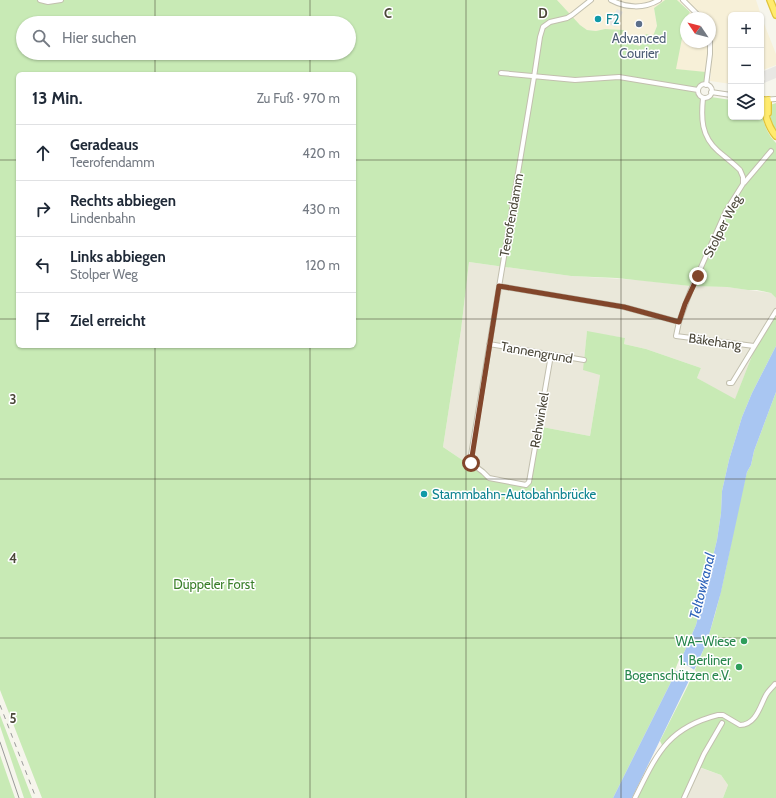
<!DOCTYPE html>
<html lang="de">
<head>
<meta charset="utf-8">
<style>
  body { margin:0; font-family:Cabin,sans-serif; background:#f6f6f7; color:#1f2937 }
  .controls { position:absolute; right:12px; top:12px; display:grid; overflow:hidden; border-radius:6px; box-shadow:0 1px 3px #0004 }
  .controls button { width:36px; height:36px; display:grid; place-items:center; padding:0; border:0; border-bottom:1px solid #e0e1e3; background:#fff; color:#1f2937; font:20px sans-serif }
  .compass { position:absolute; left:680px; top:12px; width:36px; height:36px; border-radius:50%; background:#fff; box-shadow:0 1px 3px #0004; rotate:305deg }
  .stop { position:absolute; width:12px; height:12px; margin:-9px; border:3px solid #82462b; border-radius:50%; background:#fff }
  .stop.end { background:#82462b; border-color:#fff; box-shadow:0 1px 4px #0008 }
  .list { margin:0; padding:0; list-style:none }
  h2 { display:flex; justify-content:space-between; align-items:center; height:52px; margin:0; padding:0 16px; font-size:17px }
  h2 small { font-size:13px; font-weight:400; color:#747a83 }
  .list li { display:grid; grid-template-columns:26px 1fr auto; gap:12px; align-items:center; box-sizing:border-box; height:56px; padding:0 16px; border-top:1px solid #e0e1e3 }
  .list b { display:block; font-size:15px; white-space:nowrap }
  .list p { margin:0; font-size:13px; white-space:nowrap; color:#747a83 }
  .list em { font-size:13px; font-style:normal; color:#747a83 }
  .icon { flex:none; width:22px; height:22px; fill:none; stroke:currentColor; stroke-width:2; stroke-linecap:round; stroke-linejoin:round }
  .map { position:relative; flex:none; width:776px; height:798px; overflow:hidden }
  .search { position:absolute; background:#fff; box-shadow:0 1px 3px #0004; left:16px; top:16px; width:340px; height:44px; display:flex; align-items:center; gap:10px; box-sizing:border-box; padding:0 14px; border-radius:22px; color:#747a83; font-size:15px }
  .panel { position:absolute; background:#fff; box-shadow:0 1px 3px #0004; left:16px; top:72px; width:340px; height:276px; border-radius:6px }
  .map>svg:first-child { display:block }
  .residential { fill:#eae8da }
  .commercial { fill:#f7f0d8 }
  .green { fill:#c8eab5; fill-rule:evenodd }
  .parking { fill:#e8e7e3 }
  .water { fill:#a9c6f2 }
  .pier { fill:#f6f5ec }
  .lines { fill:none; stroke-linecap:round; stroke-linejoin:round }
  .minor-casing { stroke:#c2bfae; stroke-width:6 }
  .highway-casing { stroke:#e0c43c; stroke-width:8 }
  .minor { stroke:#fff; stroke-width:4 }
  .highway { stroke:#ffeb6e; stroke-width:5.5 }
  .tram { stroke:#9a9a9a; stroke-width:1 }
  .rail { stroke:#9a9a9a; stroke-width:1; stroke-dasharray:5 5; stroke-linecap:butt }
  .route { stroke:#82462b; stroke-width:5 }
  .grid { fill:none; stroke:#4b4739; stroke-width:1; stroke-opacity:0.55 }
  .culture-dot { fill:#0f9aa8; stroke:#fff; stroke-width:1.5 }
  .service-dot { fill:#5c6f8a; stroke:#fff; stroke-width:1.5 }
  .leisure-dot { fill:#2e9e5b; stroke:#fff; stroke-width:1.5 }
  .labels { text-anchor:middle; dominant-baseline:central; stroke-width:3; stroke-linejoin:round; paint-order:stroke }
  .culture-label { font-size:13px; fill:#0d838f; stroke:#fff; text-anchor:start }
  .service-label { font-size:13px; fill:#4e5e75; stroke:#fff }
  .street-label { font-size:13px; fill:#4b4739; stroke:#fff }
  .park-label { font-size:13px; fill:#3a7f2a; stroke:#fff }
  .leisure-label { font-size:13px; fill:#27864d; stroke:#fff; text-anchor:end }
  .water-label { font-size:14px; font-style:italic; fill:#2f64ba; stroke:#fff }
  .grid-label { font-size:13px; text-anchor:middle; font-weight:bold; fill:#4b4739; stroke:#fff; stroke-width:3; stroke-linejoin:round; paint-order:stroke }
</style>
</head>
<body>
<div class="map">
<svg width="776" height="798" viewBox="0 0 776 798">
  <rect width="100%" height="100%" fill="#f6f5ec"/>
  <path class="residential" d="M 469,262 L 571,276 L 640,280 L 690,286 L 727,287 L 771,293 L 776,298 L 776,315 L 755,348 L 735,400 L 697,378 L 701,368 L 646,349 L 624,344 L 625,338 L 587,332 L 584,360 L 600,375 L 590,436 L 542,427 L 529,485 L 526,487 L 489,478 L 443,447 L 461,330 Z
    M 698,767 L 721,775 L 728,785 L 723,798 L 636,798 Z"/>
  <path class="commercial" d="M 557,0 L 665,0 L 654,8 L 657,26 L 653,36 L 640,46 L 618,40 L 624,30 L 605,29 L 596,31 L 587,30 L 580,25 Z
    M 677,0 L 756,0 L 761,15 L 731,15 L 731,84 L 710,81 L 711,73 L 675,69 L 686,21 L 686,42 L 710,42 L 710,18 L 687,18 L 690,11 Z
    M 761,16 L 776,54 L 776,65 L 761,71 Z"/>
  <path class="green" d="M 0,0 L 557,0 L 580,25 L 587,30 L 596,31 L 605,29 L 624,30 L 618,40 L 640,46 L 646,34 L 653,36 L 657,26 L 654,8 L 665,0 L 677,0 L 690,12 L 686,18 L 676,69 L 706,72 L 704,82 L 695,88 L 694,91 L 701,100 L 706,100 L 711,97 L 731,100 L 731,117 L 761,117 L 761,114 C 765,125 767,134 776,143 L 776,298 L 771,293 L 757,290 L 748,290 L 727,287 L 690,286 L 617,278 L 571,276 L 469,262 L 461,330 L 443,447 L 489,478 L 525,487 L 529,485 L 542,427 L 590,436 L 600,375 L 583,370 L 587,331 L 625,338 L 624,344 L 646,349 L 701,368 L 697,378 L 735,399 L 755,348 L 776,315 L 776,346 L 752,393 L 742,417 L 729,460 L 722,491 L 721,513 L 717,540 L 696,625 L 673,678 L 613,798 L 42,798 L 0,690 ZM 23,23 L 349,23 L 349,53 L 23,53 ZM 18,74 L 354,74 L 354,346 L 18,346 Z
    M 776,103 L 776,132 C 771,124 770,115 770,105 Z
    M 776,392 L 776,798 L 723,798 L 728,785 L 721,775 L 699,767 L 723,723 L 722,723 L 698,767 L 684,798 L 636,798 L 652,767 L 664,749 L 660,741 C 678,704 699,668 711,628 C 727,577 733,523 747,472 L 751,465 L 754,451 Z
    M 0,715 L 32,798 L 24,798 L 0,726 Z
    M 0,755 L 15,798 L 0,798 Z"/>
  <path class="parking" d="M 617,9 L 623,12 L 615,27 L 609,24 Z
    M 776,66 L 776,78 L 764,83 L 762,81 L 765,80 L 764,71 Z"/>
  <path class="water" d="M 776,346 L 776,392 L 754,451 L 751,465 L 747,472 L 721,592 L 707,642 L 696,666 L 632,798 L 613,798 L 673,678 L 696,625 L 717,540 L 721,513 L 722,491 L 729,460 L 742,417 L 752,393 Z"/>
  <path class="pier" d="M 679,660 L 696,671 L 692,681 L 675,670 Z"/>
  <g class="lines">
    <g class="minor-casing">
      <path id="minor" d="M 40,0 L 48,2 L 61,0
        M 611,0 C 626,8 644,9 659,0
        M 683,0 L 701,18
        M 501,73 L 575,80 L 619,77 L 698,90
        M698 91a7 7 0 1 1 14 0a7 7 0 1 1-14 0Z
        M 706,85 L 710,54 L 710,39
        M 711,92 L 731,95
        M 703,98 C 701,118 701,136 718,151 C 725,157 733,163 740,170 L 743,177 L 743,184 L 726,211 L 690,292 L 679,322 L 676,336 L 754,346
        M 761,100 L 776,99
        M 744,183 L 771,151
        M 499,286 L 624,307 L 679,322
        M 489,344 L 584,360
        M 551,355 L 529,482 L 526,485 L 489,478 L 483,472 L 471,463 L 470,461 L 534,77 L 540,37 L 543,27 L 550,22 L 567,18 L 572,15 L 591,0
        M 729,383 L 732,383 L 776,311
        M 635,798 C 657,754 667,728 718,715 L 723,715 L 740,725 C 756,725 760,706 766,695 C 768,691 772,688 775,684
        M 684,798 L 704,754 L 722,723"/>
    </g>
    <g class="highway-casing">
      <path id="highway" d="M 770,0 L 776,15
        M 764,100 C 764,112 768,127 776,136
        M 768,100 L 768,113"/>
    </g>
    <use href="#minor" class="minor"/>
    <use href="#highway" class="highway"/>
    <path class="tram" d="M 0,742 L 19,798"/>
    <path class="rail" d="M 0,705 L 36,798"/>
  </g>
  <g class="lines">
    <path class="route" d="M 471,463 L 499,286 L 624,307 L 679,322 L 685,304 L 698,276"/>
  </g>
  <path class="grid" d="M 155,0 L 155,23M 310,0 L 310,23M 466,0 L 466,798M 621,0 L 621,798M 155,53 L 155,74M 310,53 L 310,74M 0,160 L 18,160M 354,160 L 776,160M 0,319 L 18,319M 354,319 L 776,319M 155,346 L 155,798M 310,346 L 310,798M 0,479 L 776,479M 0,638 L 776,638"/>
  <g class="culture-dot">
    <circle cx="598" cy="19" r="4"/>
    <circle cx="424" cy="494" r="4"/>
  </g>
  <circle class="service-dot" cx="639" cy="24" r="4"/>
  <g class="leisure-dot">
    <circle cx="744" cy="641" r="4"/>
    <circle cx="739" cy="667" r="4"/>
  </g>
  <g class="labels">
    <g class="culture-label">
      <text x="606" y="19">F2</text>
      <text x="432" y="494">Stammbahn-Autobahnbrücke</text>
    </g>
    <g class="service-label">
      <text x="639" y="38">Advanced<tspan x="639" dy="15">Courier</tspan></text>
    </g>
    <g class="street-label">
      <text transform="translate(511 215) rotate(-80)">Teerofendamm</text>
      <text transform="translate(722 226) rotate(-63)">Stolper Weg</text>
      <text transform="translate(715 341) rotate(8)">Bäkehang</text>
      <text transform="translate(537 352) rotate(10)">Tannengrund</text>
      <text transform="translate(539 420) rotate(-80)">Rehwinkel</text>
    </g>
    <g class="park-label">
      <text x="214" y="584">Düppeler Forst</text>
    </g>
    <g class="leisure-label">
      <text x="736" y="641">WA–Wiese</text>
      <text x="731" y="660">1. Berliner<tspan x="731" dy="15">Bogenschützen e.V.</tspan></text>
    </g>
    <g class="water-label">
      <text transform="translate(702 586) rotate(-76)">Teltowkanal</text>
    </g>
  </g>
  <g class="grid-label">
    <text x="388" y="18">C</text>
    <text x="543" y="18">D</text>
    <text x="13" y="404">3</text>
    <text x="13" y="563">4</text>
    <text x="13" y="723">5</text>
  </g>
</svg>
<div class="controls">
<button>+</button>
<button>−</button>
<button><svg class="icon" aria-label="layers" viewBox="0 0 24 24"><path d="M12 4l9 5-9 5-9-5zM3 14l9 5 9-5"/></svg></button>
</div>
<svg class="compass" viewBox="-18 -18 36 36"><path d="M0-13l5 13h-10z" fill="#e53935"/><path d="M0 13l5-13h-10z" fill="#747a83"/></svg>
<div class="stop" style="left:471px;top:463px"></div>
<div class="stop end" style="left:698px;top:276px"></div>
<div class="search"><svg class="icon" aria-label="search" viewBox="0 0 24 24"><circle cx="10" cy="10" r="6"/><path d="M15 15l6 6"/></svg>Hier suchen</div>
<section class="panel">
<h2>13 Min.<small>Zu Fuß · 970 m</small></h2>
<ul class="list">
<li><svg class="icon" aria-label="ahead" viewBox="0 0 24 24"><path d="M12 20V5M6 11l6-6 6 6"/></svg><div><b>Geradeaus</b><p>Teerofendamm</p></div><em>420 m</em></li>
<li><svg class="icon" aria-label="right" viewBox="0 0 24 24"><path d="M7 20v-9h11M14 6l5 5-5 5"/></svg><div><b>Rechts abbiegen</b><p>Lindenbahn</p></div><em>430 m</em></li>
<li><svg class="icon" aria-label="left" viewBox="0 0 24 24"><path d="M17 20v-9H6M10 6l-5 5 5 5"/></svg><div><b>Links abbiegen</b><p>Stolper Weg</p></div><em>120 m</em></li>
<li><svg class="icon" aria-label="arrive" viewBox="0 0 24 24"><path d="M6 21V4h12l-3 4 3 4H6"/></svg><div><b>Ziel erreicht</b></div></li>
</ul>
</section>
</div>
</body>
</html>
